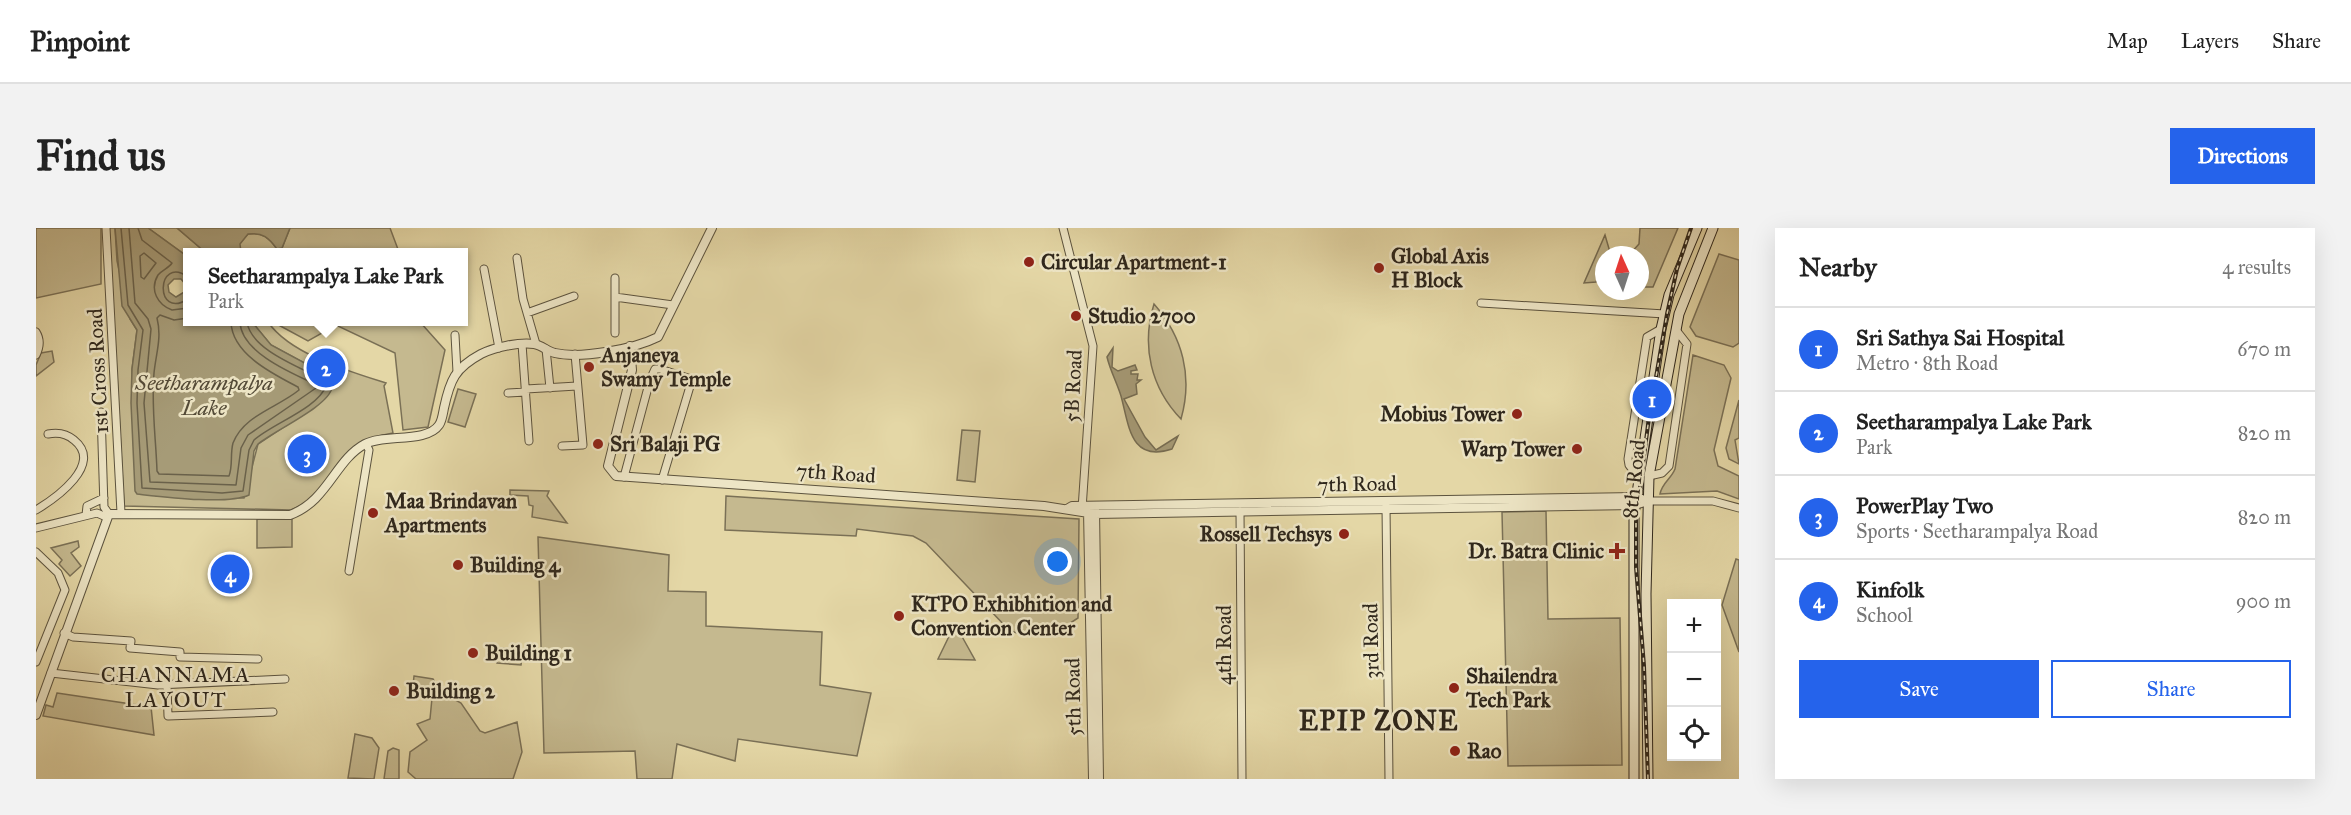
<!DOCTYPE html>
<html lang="en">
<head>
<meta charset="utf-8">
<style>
  body { margin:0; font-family:"IM FELL Great Primer",serif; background:#f2f2f2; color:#222 }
  .controls { position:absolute; right:18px; bottom:18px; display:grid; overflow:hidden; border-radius:0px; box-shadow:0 6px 24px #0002 }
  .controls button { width:54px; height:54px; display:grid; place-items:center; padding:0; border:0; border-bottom:2px solid #e0e0e0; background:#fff; color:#222; font:30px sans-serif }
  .compass { position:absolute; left:1559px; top:18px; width:54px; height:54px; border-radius:50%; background:#fff; box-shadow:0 6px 24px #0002; rotate:357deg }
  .you { position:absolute; left:1022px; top:334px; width:21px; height:21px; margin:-15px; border:4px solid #fff; border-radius:50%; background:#1a73e8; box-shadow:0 0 0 9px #1a73e833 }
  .badge { display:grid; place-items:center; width:39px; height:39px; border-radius:50%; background:#2563eb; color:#fff; font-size:20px; font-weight:700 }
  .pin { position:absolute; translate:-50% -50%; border:3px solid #fff; box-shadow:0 2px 6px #0006 }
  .popup { position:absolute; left:147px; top:20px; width:285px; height:78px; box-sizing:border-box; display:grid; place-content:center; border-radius:0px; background:#fff; filter:drop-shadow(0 2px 4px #0005); font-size:20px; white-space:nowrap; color:#767676 }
  .popup b { font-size:22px; color:#222 }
  .popup::after { content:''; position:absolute; left:50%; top:100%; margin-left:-12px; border:12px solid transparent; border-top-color:#fff }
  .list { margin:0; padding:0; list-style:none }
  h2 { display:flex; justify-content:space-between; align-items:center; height:78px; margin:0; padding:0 24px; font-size:26px }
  h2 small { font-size:20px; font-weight:400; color:#767676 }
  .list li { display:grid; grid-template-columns:39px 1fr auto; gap:18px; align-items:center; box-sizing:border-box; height:84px; padding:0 24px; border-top:2px solid #e0e0e0 }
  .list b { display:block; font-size:22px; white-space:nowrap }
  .list p { margin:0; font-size:20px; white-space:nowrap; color:#767676 }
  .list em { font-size:20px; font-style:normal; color:#767676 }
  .actions { display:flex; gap:12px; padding:18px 24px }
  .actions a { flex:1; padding:14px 0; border:2px solid #2563eb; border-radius:0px; text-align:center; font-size:21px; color:#2563eb }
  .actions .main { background:#2563eb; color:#fff }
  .icon { flex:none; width:33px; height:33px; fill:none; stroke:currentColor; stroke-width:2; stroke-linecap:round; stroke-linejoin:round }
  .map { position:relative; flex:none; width:1703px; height:551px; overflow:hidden; border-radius:0px }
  header { display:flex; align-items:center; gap:36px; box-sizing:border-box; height:84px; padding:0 30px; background:#fff; border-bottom:2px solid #e0e0e0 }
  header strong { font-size:28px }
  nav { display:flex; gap:33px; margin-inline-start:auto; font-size:21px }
  .intro { display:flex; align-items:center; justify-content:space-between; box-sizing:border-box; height:144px; padding:0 36px }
  h1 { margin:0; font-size:42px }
  .button { padding:15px 27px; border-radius:0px; background:#2563eb; color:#fff; font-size:21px; font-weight:700 }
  main { display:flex; gap:36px; padding:0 36px }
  aside { flex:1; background:#fff; border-radius:0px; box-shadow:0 6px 24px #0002 }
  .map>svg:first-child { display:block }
  .green { fill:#c5b98f; stroke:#7a7056; stroke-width:1.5 }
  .water { fill:#a69b77; stroke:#766d53; stroke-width:1.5; fill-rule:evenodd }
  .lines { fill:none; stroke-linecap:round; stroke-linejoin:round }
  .shore { stroke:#6a614a; stroke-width:1.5 }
  .minor-casing { stroke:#5c533e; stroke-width:9 }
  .tertiary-casing { stroke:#5c533e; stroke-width:10 }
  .secondary-casing { stroke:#2f271c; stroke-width:11 }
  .minor { stroke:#ede5c5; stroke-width:7 }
  .tertiary { stroke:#ede5c5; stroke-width:8 }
  .secondary { stroke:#ede5c5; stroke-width:9 }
  .rail-casing { stroke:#2f271c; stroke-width:4 }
  .rail { stroke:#ede5c5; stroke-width:1.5; stroke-dasharray:4.5; stroke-linecap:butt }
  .poi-dot { fill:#8f2418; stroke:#ede5c5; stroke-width:2 }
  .labels { text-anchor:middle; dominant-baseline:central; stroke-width:5; stroke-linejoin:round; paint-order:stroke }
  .poi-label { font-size:21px; font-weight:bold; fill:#2f271c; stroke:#ede5c5; text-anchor:start }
  .street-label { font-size:21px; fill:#2f271c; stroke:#ede5c5 }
  .water-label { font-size:22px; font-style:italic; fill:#534a37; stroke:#ede5c5 }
  .neighbourhood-label { font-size:22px; letter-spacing:1.5px; fill:#2f271c; stroke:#ede5c5 }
  .district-label { font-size:27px; font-weight:bold; letter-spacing:1.5px; fill:#2f271c; stroke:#ede5c5 }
</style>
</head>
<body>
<header>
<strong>Pinpoint</strong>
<nav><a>Map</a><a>Layers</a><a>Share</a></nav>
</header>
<div class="intro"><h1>Find us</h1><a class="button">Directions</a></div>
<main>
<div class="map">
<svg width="1703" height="551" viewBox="0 0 1703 551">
  <rect width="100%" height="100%" fill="#e4d7a6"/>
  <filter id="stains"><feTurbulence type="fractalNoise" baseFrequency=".00333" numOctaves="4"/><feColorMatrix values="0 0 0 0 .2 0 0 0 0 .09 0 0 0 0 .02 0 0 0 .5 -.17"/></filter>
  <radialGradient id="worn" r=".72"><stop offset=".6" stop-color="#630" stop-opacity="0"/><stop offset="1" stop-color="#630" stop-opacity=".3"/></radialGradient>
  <path class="green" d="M 0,0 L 65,0 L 65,56 L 0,70 Z
    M 73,0 L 79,0 L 81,33 L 94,91 L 101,102 L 96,141 L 98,234 L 120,268 L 208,270 L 222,216 L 281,177 L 291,147 L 235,117 L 216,94 L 232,94 C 254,126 312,143 350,155 L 348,158 L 357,205 C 300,213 300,264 255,282 L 88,278 Z
    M 112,0 L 141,0 L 169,24 L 152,24 L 152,29 Z
    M 254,0 L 354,0 L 363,24 L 205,24 L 203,16 L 212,6 C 227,4 233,10 241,21 L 246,20 Z
    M 1604,0 L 1642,0 L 1617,59 L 1604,59 L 1604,27 L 1593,27 L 1603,16 Z
    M 1569,7 L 1574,24 L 1568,27 L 1568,36 L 1560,54 L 1548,55 Z
    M 1683,26 L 1703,32 L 1703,115 L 1697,119 L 1660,108 L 1654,99 Z
    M 1118,76 C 1147,109 1157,149 1145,191 C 1115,160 1105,118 1118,76 Z
    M 237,94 L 384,94 L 409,122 L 392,199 L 367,202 L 359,125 L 300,97 L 272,113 Z
    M 16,123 L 18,134 L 0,148 L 0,137 L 5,125 Z
    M 1657,127 L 1688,137 L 1695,150 L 1678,222 L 1682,238 L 1703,248 L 1703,271 L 1681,263 L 1624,266 C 1626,255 1635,251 1639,241 Z
    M 422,161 L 440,166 L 429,199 L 412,194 Z
    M 1703,172 L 1703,210 L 1699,212 L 1703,236 L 1693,231 L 1690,220 Z
    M 926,202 L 944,203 L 939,254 L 921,252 Z
    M 474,262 L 513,263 L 511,268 L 531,295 L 496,289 L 497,278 L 493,277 L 492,268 L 474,267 Z
    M 690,268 L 1043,291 L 1042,390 L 1013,409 L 986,407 L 973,402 L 890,315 L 877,308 L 821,301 L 820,308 L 689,302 Z
    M 1510,283 L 1512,391 L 1584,390 L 1586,537 L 1472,538 L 1466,284 Z
    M 221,291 L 256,291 L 256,319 L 221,320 Z
    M 502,309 L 633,327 L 632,363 L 670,364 L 670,398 L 786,404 L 784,457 L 835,465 L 821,528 L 702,511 L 699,533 L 641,516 L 636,551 L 601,551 L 599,523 L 508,525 Z
    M 42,313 L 43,319 L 35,325 L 45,338 L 34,348 L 23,336 L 26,332 L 15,320 Z
    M 1700,331 L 1703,332 L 1703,424 L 1686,377 Z
    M 919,396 L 939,432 L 902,431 Z
    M 462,420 L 487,422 L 485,437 L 461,435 Z
    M 378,448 L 397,451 L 405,464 L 425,475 L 444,503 L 449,505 L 481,494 L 486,524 L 477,551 L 380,551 L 372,544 L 374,524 L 391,512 L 381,496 L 394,491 L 396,470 L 376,467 Z
    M 21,465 L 115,479 L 118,507 L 7,488 L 10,477 L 17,479 Z
    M 319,506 L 336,510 L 343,520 L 338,551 L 312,550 Z
    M 357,520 L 363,522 L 363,551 L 348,551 L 352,523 Z"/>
  <path class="water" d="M 79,0 L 112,0 L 152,29 L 152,94 L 216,94 L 235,117 L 291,147 C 293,150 297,154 296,159 C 294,178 237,203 222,216 L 218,223 L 213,267 C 191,277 128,269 101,266 L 99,263 L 95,175 L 96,141 L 101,102 L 86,78 ZM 138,51 L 145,51 L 150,57 L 150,63 L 140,69 L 133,64 L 132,57 Z
    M 141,0 L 254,0 L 246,20 L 241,21 C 233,10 227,4 212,6 L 204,16 L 205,24 L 169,24 Z
    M 1077,120 L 1076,139 L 1082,143 L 1099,137 L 1101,142 L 1095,143 L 1095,146 L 1102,146 L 1101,152 L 1105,152 L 1100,156 L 1101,166 L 1088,171 L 1109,209 L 1120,222 L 1142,208 L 1136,221 C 1094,235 1093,197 1085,168 C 1081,155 1074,142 1071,129 Z"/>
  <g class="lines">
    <path class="shore" d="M 85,0 L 92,77 L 107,102 L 102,142 L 101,175 L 106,260 L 186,265 L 207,263 L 213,222 L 218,212 C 236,196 282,180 290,158 L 286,151 C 264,139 215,122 211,94
      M 93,0 L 99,75 L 112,91 L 115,101 L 108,175 L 114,254 L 200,257 L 205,220 L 212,207 L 280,160 L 279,156 C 255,145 205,124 204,94
      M 102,0 L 106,12 L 136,35 C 133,40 126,42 122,47 C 113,62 122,77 136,82 L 152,80
      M 108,25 L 120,35 L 108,51 L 105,49 L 104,28 Z
      M 152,49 C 120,26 118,93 152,71
      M 152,90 L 138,92 L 124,87 L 121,90 C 126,110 120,125 118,145 C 115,178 120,211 121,243 L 123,246 L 193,248 C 197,238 194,226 197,215 C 208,187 241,180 263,162 L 262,159 C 237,146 196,126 195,94"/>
    <g class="minor-casing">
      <path id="minor" d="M 70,0 L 85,285
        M 1027,0 L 1057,118 L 1046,281
        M 481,30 L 487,71 L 500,116
        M 448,41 L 463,120
        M 579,50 L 579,105
        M 579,69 L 637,77
        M 1445,75 L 1629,86
        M 491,85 L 538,68
        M 0,104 C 5,112 4,119 0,127
        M 419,107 L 421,144
        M 486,116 L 493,213
        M 510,121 L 514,160
        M 490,161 L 541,158
        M 472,165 L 490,164
        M 65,184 L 68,279 L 73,286
        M 526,218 L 547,217 L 539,126
        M 1613,248 L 1626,245 L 1633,238 L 1651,116 L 1640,102
        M 588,249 L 614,152 L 619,141 L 624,141 L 655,151 L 655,155 L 626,252
        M 1602,249 L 1593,237 L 1592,231 L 1611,109 L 1625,101
        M 1612,273 L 1677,273 L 1703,280
        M 1350,278 L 1353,551
        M 0,282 C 20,270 68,236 38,212 C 30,205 22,204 12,206
        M 1204,283 L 1206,551
        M 50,287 L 51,278 L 68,270
        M 0,300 L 61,285 L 70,289
        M 0,324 L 22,345 L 29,362 L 0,434
        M 313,343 L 333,222 L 330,216
        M 28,405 L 37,409 L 95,413 L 94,420 L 144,424 L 144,429 L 222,431
        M 15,445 L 122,457 L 249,451
        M 131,457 L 132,488 L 237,484"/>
    </g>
    <g class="tertiary-casing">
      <path id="tertiary" d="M 594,118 L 596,142 L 572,238 L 580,248 L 1008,278 L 1059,286 L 1599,277 L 1612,273
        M 1031,281 L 1036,278 L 1600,269 L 1606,271
        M 1052,282 L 1057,551
        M 1059,282 L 1063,551
        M 0,487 L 73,286 L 254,287 C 292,273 299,232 329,216 C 348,206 391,215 403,197 C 406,193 407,185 408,180 C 414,152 419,140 445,126 C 459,119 483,114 498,116 C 506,117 512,124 519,125 C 545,131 598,121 622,109 L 676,0"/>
    </g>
    <g class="secondary-casing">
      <path id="secondary" d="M 1598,551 L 1598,286 L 1625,101 L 1633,67 L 1661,0
        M 1612,551 L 1610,366 L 1613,248 L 1643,86 L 1677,0"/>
    </g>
    <use href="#minor" class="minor"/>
    <use href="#tertiary" class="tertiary"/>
    <use href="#secondary" class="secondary"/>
    <g class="rail-casing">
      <path id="rail" d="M 1612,551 L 1608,438 L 1600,339 L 1600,291 L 1613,189 L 1631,86 L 1641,41 L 1655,0"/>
    </g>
    <use href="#rail" class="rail"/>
  </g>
  <g class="poi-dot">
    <circle cx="993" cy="34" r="6"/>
    <circle cx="1343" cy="40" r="6"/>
    <circle cx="1040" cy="88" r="6"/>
    <circle cx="553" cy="139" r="6"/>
    <circle cx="1481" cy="186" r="6"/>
    <circle cx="562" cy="216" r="6"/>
    <circle cx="1541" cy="221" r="6"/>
    <circle cx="337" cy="285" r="6"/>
    <circle cx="1308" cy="306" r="6"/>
    <path d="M1578 314h6v6h6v6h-6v6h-6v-6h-6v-6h6z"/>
    <circle cx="422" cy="337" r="6"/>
    <circle cx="863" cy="388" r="6"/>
    <circle cx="437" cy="425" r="6"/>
    <circle cx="1418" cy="460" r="6"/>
    <circle cx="358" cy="463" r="6"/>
    <circle cx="1419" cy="523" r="6"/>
  </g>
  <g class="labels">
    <g class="poi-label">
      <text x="1355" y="28">Global Axis<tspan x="1355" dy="24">H Block</tspan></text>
      <text x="1005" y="34">Circular Apartment-1</text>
      <text x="1052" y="88">Studio 2700</text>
      <text x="565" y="127">Anjaneya<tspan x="565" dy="24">Swamy Temple</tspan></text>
      <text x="1469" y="186" text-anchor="end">Mobius Tower</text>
      <text x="574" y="216">Sri Balaji PG</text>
      <text x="1529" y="221" text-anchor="end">Warp Tower</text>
      <text x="349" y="273">Maa Brindavan<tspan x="349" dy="24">Apartments</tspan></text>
      <text x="1296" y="306" text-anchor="end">Rossell Techsys</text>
      <text x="1568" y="323" text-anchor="end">Dr. Batra Clinic</text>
      <text x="434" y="337">Building 4</text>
      <text x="875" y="376">KTPO Exhibhition and<tspan x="875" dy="24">Convention Center</tspan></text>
      <text x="449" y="425">Building 1</text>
      <text x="1430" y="448">Shailendra<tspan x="1430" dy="24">Tech Park</tspan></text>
      <text x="370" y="463">Building 2</text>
      <text x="1431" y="523">Rao</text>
    </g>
    <g class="street-label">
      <text transform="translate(62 143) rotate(-93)">1st Cross Road</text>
      <text transform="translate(1037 158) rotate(-87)">5B Road</text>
      <text transform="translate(800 245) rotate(4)">7th Road</text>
      <text transform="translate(1598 251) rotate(-84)">8th Road</text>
      <text transform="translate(1321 256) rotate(-1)">7th Road</text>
      <text transform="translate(1335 413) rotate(-91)">3rd Road</text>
      <text transform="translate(1188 417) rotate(-90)">4th Road</text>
      <text transform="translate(1037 469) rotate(-91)">5th Road</text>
    </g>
    <g class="water-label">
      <text x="168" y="154">Seetharampalya<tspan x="168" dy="25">Lake</tspan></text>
    </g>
    <g class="neighbourhood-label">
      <text x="140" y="446">CHANNAMA<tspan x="140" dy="25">LAYOUT</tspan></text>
    </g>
    <g class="district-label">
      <text x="1343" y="492">EPIP ZONE</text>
    </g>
  </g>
  <rect width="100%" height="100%" filter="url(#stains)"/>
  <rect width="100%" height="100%" fill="url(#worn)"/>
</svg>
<div class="controls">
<button>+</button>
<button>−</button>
<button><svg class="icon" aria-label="locate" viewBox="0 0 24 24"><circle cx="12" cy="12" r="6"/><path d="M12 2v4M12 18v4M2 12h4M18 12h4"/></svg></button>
</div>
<svg class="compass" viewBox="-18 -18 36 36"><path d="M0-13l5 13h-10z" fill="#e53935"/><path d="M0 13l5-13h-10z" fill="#767676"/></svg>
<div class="you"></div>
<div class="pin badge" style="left:1616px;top:171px">1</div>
<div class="pin badge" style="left:290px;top:140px">2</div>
<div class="popup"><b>Seetharampalya Lake Park</b>Park</div>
<div class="pin badge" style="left:271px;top:226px">3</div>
<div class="pin badge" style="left:194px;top:346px">4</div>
</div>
<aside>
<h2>Nearby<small>4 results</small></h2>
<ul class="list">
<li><span class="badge">1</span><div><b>Sri Sathya Sai Hospital</b><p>Metro · 8th Road</p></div><em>670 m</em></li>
<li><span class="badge">2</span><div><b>Seetharampalya Lake Park</b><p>Park</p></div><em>820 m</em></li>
<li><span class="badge">3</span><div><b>PowerPlay Two</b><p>Sports · Seetharampalya Road</p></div><em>820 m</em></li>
<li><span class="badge">4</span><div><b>Kinfolk</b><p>School</p></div><em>900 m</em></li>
</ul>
<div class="actions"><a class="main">Save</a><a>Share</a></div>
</aside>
</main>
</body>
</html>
